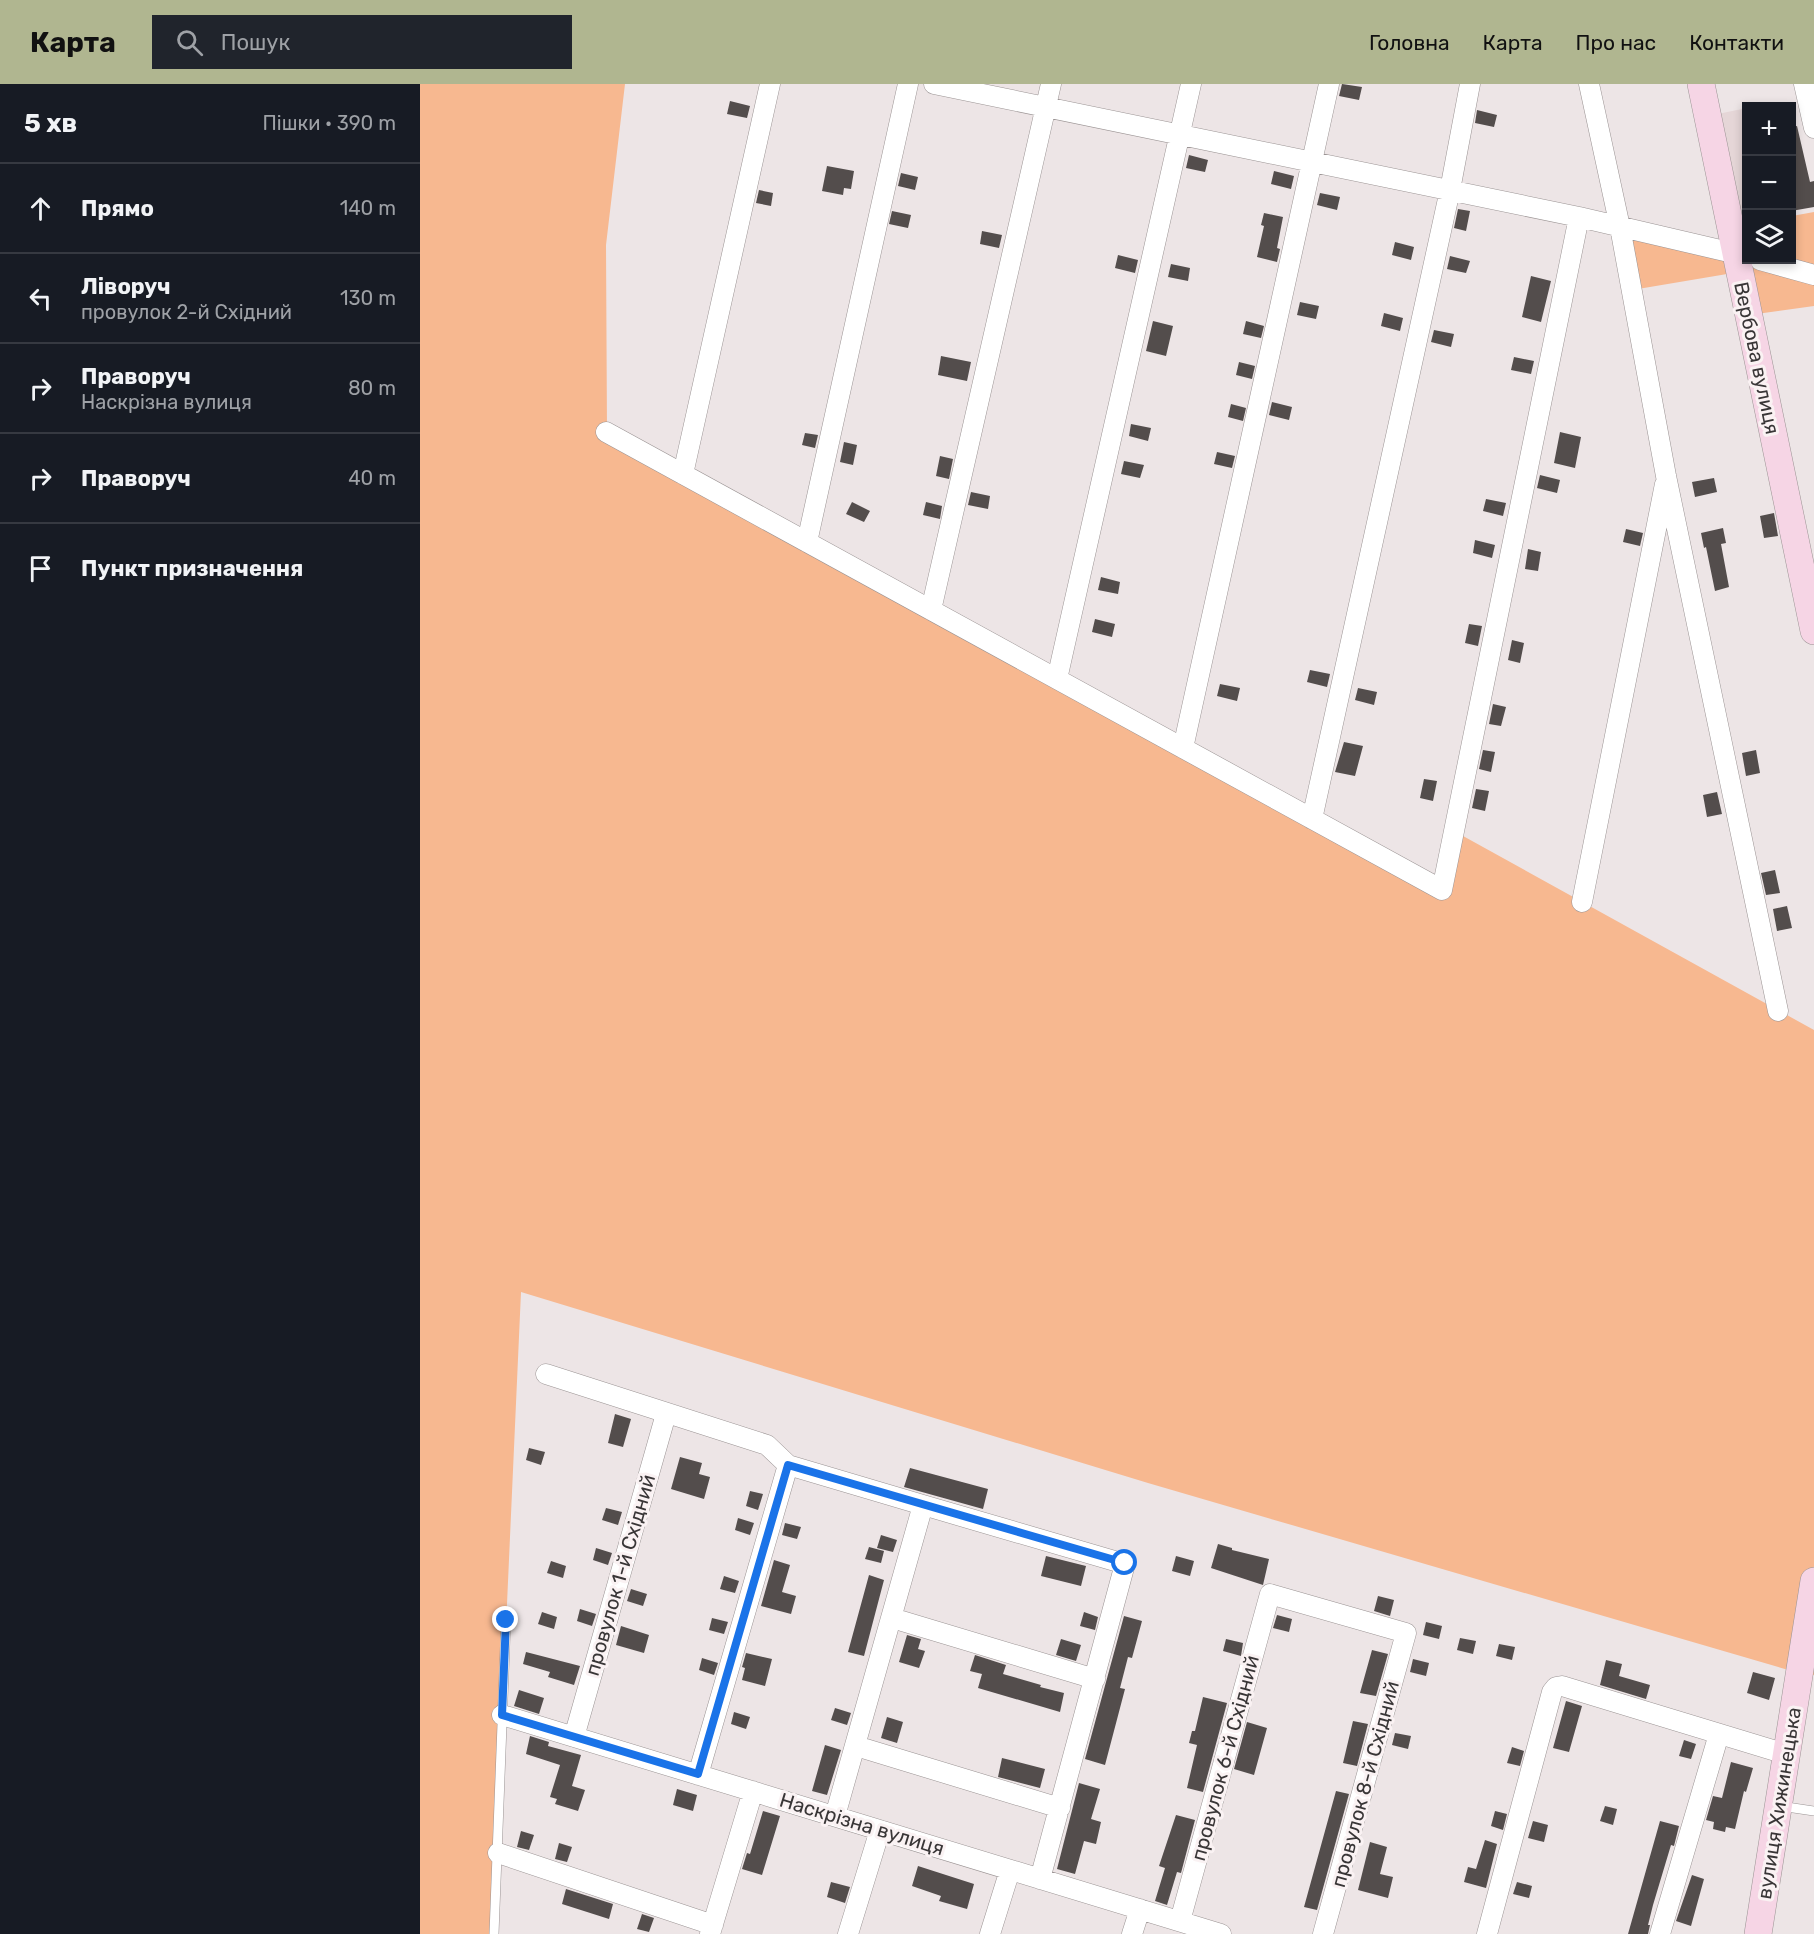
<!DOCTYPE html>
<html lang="uk">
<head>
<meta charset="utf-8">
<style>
  body { margin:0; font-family:Rubik,sans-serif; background:#20242c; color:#f1f3f6 }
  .controls { position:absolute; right:18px; top:18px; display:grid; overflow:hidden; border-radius:0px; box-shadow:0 3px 9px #0003 }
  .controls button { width:54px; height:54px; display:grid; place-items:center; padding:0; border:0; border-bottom:2px solid #363941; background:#171b24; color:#f1f3f6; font:30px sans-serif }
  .stop { position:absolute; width:18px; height:18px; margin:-14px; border:4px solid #1a73e8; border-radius:50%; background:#fff }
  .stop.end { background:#1a73e8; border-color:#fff; box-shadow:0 2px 6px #0008 }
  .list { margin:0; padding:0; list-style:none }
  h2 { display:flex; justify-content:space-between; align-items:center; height:78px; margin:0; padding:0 24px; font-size:26px }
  h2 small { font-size:20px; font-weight:400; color:#9ea1a6 }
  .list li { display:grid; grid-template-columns:39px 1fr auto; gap:18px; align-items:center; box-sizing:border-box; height:90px; padding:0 24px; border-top:2px solid #363941 }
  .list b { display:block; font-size:22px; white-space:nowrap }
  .list p { margin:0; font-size:20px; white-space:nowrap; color:#9ea1a6 }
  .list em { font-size:20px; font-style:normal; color:#9ea1a6 }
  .icon { flex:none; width:33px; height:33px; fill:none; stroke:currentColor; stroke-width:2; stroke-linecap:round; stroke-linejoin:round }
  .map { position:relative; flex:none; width:1394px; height:1850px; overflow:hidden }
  header { display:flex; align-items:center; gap:36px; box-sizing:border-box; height:84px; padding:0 30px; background:#b0b690; color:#111 }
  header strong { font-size:28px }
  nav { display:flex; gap:33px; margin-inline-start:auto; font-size:21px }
  .search { width:420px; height:54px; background:#20242c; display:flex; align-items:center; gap:15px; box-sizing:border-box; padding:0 21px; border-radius:0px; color:#9ea1a6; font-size:22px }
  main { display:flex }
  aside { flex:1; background:#171b24 }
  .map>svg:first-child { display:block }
  .built { fill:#e5d6d7 }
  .green { fill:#f7b890 }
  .building { fill:#534d4c }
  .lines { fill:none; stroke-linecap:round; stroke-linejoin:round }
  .lane-casing { stroke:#9b9494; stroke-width:10 }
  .street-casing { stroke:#9b9494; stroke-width:21 }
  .secondary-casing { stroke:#9b9494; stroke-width:28 }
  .lane { stroke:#fff; stroke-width:9 }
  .street { stroke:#fff; stroke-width:20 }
  .secondary { stroke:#f6d5e5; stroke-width:27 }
  .route { stroke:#1a73e8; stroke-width:8 }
  .labels { text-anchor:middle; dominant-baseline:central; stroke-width:6; stroke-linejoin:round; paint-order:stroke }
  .street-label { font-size:20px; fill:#393637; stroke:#faf2f3 }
</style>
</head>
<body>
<header>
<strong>Карта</strong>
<div class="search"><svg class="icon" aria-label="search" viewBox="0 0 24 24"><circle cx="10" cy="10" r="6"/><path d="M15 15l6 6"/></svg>Пошук</div>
<nav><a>Головна</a><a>Карта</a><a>Про нас</a><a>Контакти</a></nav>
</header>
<main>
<aside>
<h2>5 хв<small>Пішки · 390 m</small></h2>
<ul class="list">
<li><svg class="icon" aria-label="ahead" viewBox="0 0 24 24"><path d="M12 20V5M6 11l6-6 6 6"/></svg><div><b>Прямо</b></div><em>140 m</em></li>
<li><svg class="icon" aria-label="left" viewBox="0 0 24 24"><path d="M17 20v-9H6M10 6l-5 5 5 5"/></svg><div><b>Ліворуч</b><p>провулок 2-й Східний</p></div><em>130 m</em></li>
<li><svg class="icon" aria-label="right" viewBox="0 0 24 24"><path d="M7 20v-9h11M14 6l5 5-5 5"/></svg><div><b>Праворуч</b><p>Наскрізна вулиця</p></div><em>80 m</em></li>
<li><svg class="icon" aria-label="right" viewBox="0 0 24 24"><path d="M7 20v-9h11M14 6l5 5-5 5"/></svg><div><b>Праворуч</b></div><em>40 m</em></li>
<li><svg class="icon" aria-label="arrive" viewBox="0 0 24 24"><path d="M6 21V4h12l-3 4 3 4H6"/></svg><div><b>Пункт призначення</b></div></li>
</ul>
</aside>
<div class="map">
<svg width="1394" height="1850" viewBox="0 0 1394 1850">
  <rect width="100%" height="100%" fill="#ede5e6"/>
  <path class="built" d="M 1322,25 L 1326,44 L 1326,141 L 1310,144 L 1288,32 Z"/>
  <path class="green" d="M 0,0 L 205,0 L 186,161 L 187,348 L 1021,806 L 1034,747 L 1394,946 L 1394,1591 L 1375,1588 L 728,1399 L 101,1208 L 82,1631 L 74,1850 L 0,1850 Z
    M 1394,128 L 1394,222 L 1329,231 L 1319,188 L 1212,206 L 1200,143 L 1315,168 L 1310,144 L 1326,141 L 1326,176 L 1372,176 L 1372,132 Z"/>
  <path class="building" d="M 922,0 L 942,3 L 939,16 L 919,12 Z
    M 310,17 L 330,22 L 327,34 L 307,30 Z
    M 1057,26 L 1077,31 L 1074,43 L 1055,39 Z
    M 1377,42 L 1390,98 L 1394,97 L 1394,123 L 1371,127 L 1371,43 Z
    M 769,71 L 788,76 L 785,88 L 766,84 Z
    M 407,82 L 434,87 L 431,105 L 424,104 L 423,111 L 402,107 Z
    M 854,87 L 874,92 L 871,105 L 851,100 Z
    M 481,89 L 498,93 L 495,106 L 478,102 Z
    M 339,106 L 353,109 L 351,122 L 336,119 Z
    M 900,109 L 920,113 L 917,126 L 897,121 Z
    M 1038,125 L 1050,127 L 1046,147 L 1034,144 Z
    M 472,127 L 491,131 L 488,144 L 469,140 Z
    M 844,129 L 863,133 L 857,164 L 860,165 L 857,178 L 837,173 L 844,142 L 841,141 Z
    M 562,147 L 582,151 L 579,164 L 560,160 Z
    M 975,158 L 994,163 L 991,176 L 972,171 Z
    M 698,171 L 718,176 L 715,189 L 695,184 Z
    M 1030,172 L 1050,177 L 1046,189 L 1027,185 Z
    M 751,180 L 770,184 L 768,197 L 748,193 Z
    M 1111,192 L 1131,197 L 1121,238 L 1102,233 Z
    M 880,218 L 899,222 L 896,235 L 877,231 Z
    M 964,229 L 983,234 L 980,247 L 961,242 Z
    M 733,237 L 753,242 L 746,272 L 726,267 Z
    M 826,237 L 844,242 L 841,254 L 823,250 Z
    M 1014,246 L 1034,250 L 1031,263 L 1011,258 Z
    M 521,272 L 551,278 L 547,297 L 518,291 Z
    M 1094,273 L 1114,277 L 1111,290 L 1091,286 Z
    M 819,278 L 835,282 L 832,295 L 816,291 Z
    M 852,318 L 872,323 L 869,336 L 849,331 Z
    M 811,320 L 826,324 L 823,337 L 808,333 Z
    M 711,340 L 731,344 L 728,357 L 709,352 Z
    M 1140,348 L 1161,353 L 1155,384 L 1134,379 Z
    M 385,349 L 398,351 L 395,364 L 382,361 Z
    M 424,358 L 437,361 L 433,381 L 420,378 Z
    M 797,368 L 815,372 L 812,384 L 794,380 Z
    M 520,372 L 533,375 L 529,395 L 516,392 Z
    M 704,377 L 724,381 L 720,394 L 701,390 Z
    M 1120,391 L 1140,396 L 1137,409 L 1117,404 Z
    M 1294,394 L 1297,408 L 1275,413 L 1272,398 Z
    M 551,408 L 570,412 L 568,425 L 548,421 Z
    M 1066,415 L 1086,419 L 1083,432 L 1063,427 Z
    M 432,418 L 450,427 L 444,438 L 426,430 Z
    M 506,418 L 522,422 L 520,435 L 503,431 Z
    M 1354,429 L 1358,452 L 1344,454 L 1340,432 Z
    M 1303,444 L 1306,459 L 1301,460 L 1309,503 L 1295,507 L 1286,463 L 1284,464 L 1281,449 Z
    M 1206,445 L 1223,449 L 1220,462 L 1203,458 Z
    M 1055,456 L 1075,461 L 1072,474 L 1053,469 Z
    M 1108,465 L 1121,468 L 1118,487 L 1105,485 Z
    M 681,493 L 700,498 L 698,510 L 678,506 Z
    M 675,535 L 695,540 L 692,553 L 672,548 Z
    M 1049,540 L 1062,542 L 1058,562 L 1045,559 Z
    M 1092,556 L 1104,559 L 1100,579 L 1088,576 Z
    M 890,586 L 910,590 L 907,603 L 887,598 Z
    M 800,600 L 820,604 L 817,617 L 797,612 Z
    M 938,604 L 957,608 L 954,621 L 935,616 Z
    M 1073,620 L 1086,623 L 1081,642 L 1069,640 Z
    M 924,658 L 943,662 L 935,692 L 915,688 Z
    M 1063,666 L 1075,668 L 1071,688 L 1059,685 Z
    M 1336,666 L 1340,689 L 1326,692 L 1322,669 Z
    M 1004,695 L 1017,697 L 1013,717 L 1000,714 Z
    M 1056,705 L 1069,707 L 1065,727 L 1052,724 Z
    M 1297,708 L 1302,730 L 1287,733 L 1283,711 Z
    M 1355,786 L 1360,809 L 1346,811 L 1341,789 Z
    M 1367,822 L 1372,844 L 1357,847 L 1353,825 Z
    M 195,1330 L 211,1335 L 203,1363 L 188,1359 Z
    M 109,1364 L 125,1368 L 121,1381 L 106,1376 Z
    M 260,1373 L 282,1379 L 279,1390 L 290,1393 L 284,1415 L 251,1405 Z
    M 490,1384 L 568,1405 L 563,1425 L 484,1403 Z
    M 330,1407 L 343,1410 L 338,1426 L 326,1422 Z
    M 186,1424 L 202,1428 L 198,1441 L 182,1436 Z
    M 318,1434 L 334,1439 L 330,1451 L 315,1446 Z
    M 365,1439 L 381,1443 L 377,1455 L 362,1451 Z
    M 461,1451 L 477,1456 L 473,1468 L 457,1464 Z
    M 798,1460 L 812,1464 L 812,1466 L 849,1475 L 843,1501 L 791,1484 Z
    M 449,1463 L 464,1467 L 461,1479 L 445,1475 Z
    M 176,1464 L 192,1469 L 188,1481 L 173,1476 Z
    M 626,1472 L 666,1482 L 661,1502 L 621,1492 Z
    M 756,1472 L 774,1477 L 770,1492 L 752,1487 Z
    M 354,1476 L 370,1481 L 362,1508 L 376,1512 L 371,1530 L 341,1522 Z
    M 131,1477 L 146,1482 L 143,1494 L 127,1489 Z
    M 449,1491 L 464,1496 L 444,1572 L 428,1568 Z
    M 304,1492 L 319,1497 L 315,1509 L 300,1505 Z
    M 211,1505 L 227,1510 L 223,1522 L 207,1517 Z
    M 958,1512 L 974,1516 L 970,1532 L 954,1527 Z
    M 160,1525 L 176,1530 L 172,1542 L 157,1537 Z
    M 122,1528 L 137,1533 L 134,1545 L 118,1540 Z
    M 664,1528 L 678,1533 L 675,1546 L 660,1542 Z
    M 857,1531 L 872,1535 L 869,1548 L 853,1544 Z
    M 704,1532 L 722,1537 L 712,1574 L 708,1573 L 700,1604 L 705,1605 L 685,1681 L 665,1675 Z
    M 292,1534 L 308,1538 L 304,1550 L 289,1546 Z
    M 1006,1538 L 1022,1542 L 1019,1555 L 1003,1551 Z
    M 201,1542 L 229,1551 L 224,1569 L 196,1561 Z
    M 487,1551 L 501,1555 L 498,1565 L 505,1567 L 499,1584 L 479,1578 Z
    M 1040,1554 L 1056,1557 L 1053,1570 L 1037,1566 Z
    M 641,1555 L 661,1561 L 656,1577 L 636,1571 Z
    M 806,1555 L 823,1559 L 821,1572 L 803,1567 Z
    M 1079,1560 L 1095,1563 L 1092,1576 L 1076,1572 Z
    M 952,1566 L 968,1570 L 956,1612 L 940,1609 Z
    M 106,1568 L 160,1582 L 154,1601 L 128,1593 L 130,1588 L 103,1580 Z
    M 326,1569 L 352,1575 L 345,1602 L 322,1596 L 325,1584 L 322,1583 Z
    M 555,1571 L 586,1581 L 583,1590 L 621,1601 L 620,1603 L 644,1609 L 640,1628 L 558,1604 L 562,1590 L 550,1587 Z
    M 282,1574 L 298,1579 L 294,1591 L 279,1586 Z
    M 993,1575 L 1009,1579 L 1006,1592 L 990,1588 Z
    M 1186,1576 L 1202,1580 L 1199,1592 L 1230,1601 L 1226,1615 L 1180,1601 Z
    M 1333,1588 L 1355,1594 L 1349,1616 L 1327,1609 Z
    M 99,1606 L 124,1614 L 119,1630 L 94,1622 Z
    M 783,1613 L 807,1619 L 783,1708 L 767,1704 L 777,1661 L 769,1659 L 772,1647 L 775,1647 Z
    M 1146,1617 L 1162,1622 L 1149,1668 L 1133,1664 Z
    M 415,1624 L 431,1629 L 427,1641 L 411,1636 Z
    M 314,1628 L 330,1633 L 326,1645 L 311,1640 Z
    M 467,1633 L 483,1638 L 477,1659 L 461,1654 Z
    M 933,1637 L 948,1640 L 937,1682 L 923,1679 Z
    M 827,1638 L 847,1644 L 834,1691 L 814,1685 Z
    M 975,1649 L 991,1652 L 988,1665 L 972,1661 Z
    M 110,1652 L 129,1658 L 128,1662 L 161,1671 L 152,1702 L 165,1706 L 158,1727 L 135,1720 L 137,1715 L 130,1713 L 140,1681 L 106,1670 Z
    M 1264,1656 L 1276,1660 L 1271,1675 L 1259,1672 Z
    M 405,1661 L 421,1666 L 407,1711 L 392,1707 Z
    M 1092,1663 L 1104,1667 L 1100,1682 L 1087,1679 Z
    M 582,1674 L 625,1685 L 620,1704 L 578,1693 Z
    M 1311,1678 L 1333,1684 L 1326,1708 L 1324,1707 L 1315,1745 L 1306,1743 L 1305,1748 L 1293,1745 L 1294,1738 L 1286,1736 L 1293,1712 L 1302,1714 Z
    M 659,1699 L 680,1705 L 671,1735 L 681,1738 L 676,1760 L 664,1757 L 655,1790 L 637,1785 Z
    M 257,1705 L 277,1711 L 273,1727 L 253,1721 Z
    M 916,1707 L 929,1710 L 897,1826 L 884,1823 Z
    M 1185,1722 L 1197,1725 L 1193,1741 L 1180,1737 Z
    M 343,1727 L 360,1732 L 342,1791 L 322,1785 L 327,1769 L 330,1770 Z
    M 1075,1727 L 1087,1730 L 1083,1746 L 1071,1742 Z
    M 756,1731 L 775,1736 L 761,1789 L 757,1788 L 747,1821 L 735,1817 L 745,1784 L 739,1782 Z
    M 1113,1737 L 1128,1741 L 1124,1758 L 1108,1754 Z
    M 1240,1737 L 1259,1742 L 1254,1762 L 1251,1761 L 1233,1821 L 1228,1841 L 1230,1841 L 1228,1850 L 1208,1850 Z
    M 101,1747 L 114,1751 L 109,1766 L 97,1763 Z
    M 1065,1756 L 1077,1760 L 1066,1804 L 1044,1798 L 1048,1783 L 1056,1785 Z
    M 950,1758 L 967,1763 L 960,1790 L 973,1793 L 968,1814 L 938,1806 Z
    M 139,1759 L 152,1763 L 147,1778 L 135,1775 Z
    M 498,1782 L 554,1800 L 547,1825 L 519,1817 L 521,1812 L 492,1802 Z
    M 1272,1791 L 1284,1795 L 1271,1842 L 1256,1837 Z
    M 411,1798 L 430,1803 L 425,1819 L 407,1813 Z
    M 1097,1798 L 1112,1802 L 1109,1814 L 1093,1810 Z
    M 146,1805 L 193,1820 L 189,1835 L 142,1820 Z
    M 222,1830 L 234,1834 L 229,1848 L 217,1845 Z"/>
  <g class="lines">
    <g class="lane-casing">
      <path id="lane" d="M 1360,1722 L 1394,1727
        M 74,1850 L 86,1536"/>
    </g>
    <g class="street-casing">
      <path id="street" d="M 514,0 L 1159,133 L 1326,172
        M 1169,0 L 1200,143 L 1246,392 L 1358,927
        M 1384,0 L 1394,44
        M 1340,176 L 1394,191
        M 186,348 L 1022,806 L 1159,133
        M 263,390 L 350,0
        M 387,458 L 488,0
        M 511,526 L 631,0
        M 637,595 L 771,0
        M 763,664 L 909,0
        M 892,735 L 1030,106 L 1050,0
        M 1162,818 L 1245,400
        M 126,1290 L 347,1361 L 368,1381 L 503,1421 L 415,1732
        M 503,1421 L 705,1480 L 620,1795
        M 472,1534 L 675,1595
        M 82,1631 L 801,1850
        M 154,1653 L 246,1330
        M 436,1662 L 640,1724
        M 278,1691 L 368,1381
        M 78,1769 L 293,1841
        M 760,1837 L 850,1510 L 986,1549 L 903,1850
        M 290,1850 L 333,1707
        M 428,1850 L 460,1746
        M 570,1850 L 590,1786
        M 712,1850 L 720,1825
        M 1067,1850 L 1132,1608 L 1136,1603 L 1142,1602 L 1366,1670
        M 1240,1850 L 1299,1650"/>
    </g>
    <g class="secondary-casing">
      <path id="secondary" d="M 1281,0 L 1394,547
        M 1338,1850 L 1394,1497"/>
    </g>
    <use href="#lane" class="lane"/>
    <use href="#street" class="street"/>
    <use href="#secondary" class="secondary"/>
  </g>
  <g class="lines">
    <path class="route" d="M 86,1536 L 82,1631 L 278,1690 L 368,1381 L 705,1479"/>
  </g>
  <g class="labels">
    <g class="street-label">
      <text transform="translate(1337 274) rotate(78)">Вербова вулиця</text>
      <text transform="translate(200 1491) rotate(-74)">провулок 1-й Східний</text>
      <text transform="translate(805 1674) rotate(-75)">провулок 6-й Східний</text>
      <text transform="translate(945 1700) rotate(-75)">провулок 8-й Східний</text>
      <text transform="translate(1359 1719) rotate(-81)">вулиця Хижинецька</text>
      <text transform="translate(442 1740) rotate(17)">Наскрізна вулиця</text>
    </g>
  </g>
</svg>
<div class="controls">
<button>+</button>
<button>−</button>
<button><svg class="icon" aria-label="layers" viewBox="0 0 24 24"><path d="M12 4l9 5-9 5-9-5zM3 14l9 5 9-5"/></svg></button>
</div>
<div class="stop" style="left:705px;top:1479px"></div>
<div class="stop end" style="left:86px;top:1536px"></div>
</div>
</main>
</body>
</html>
